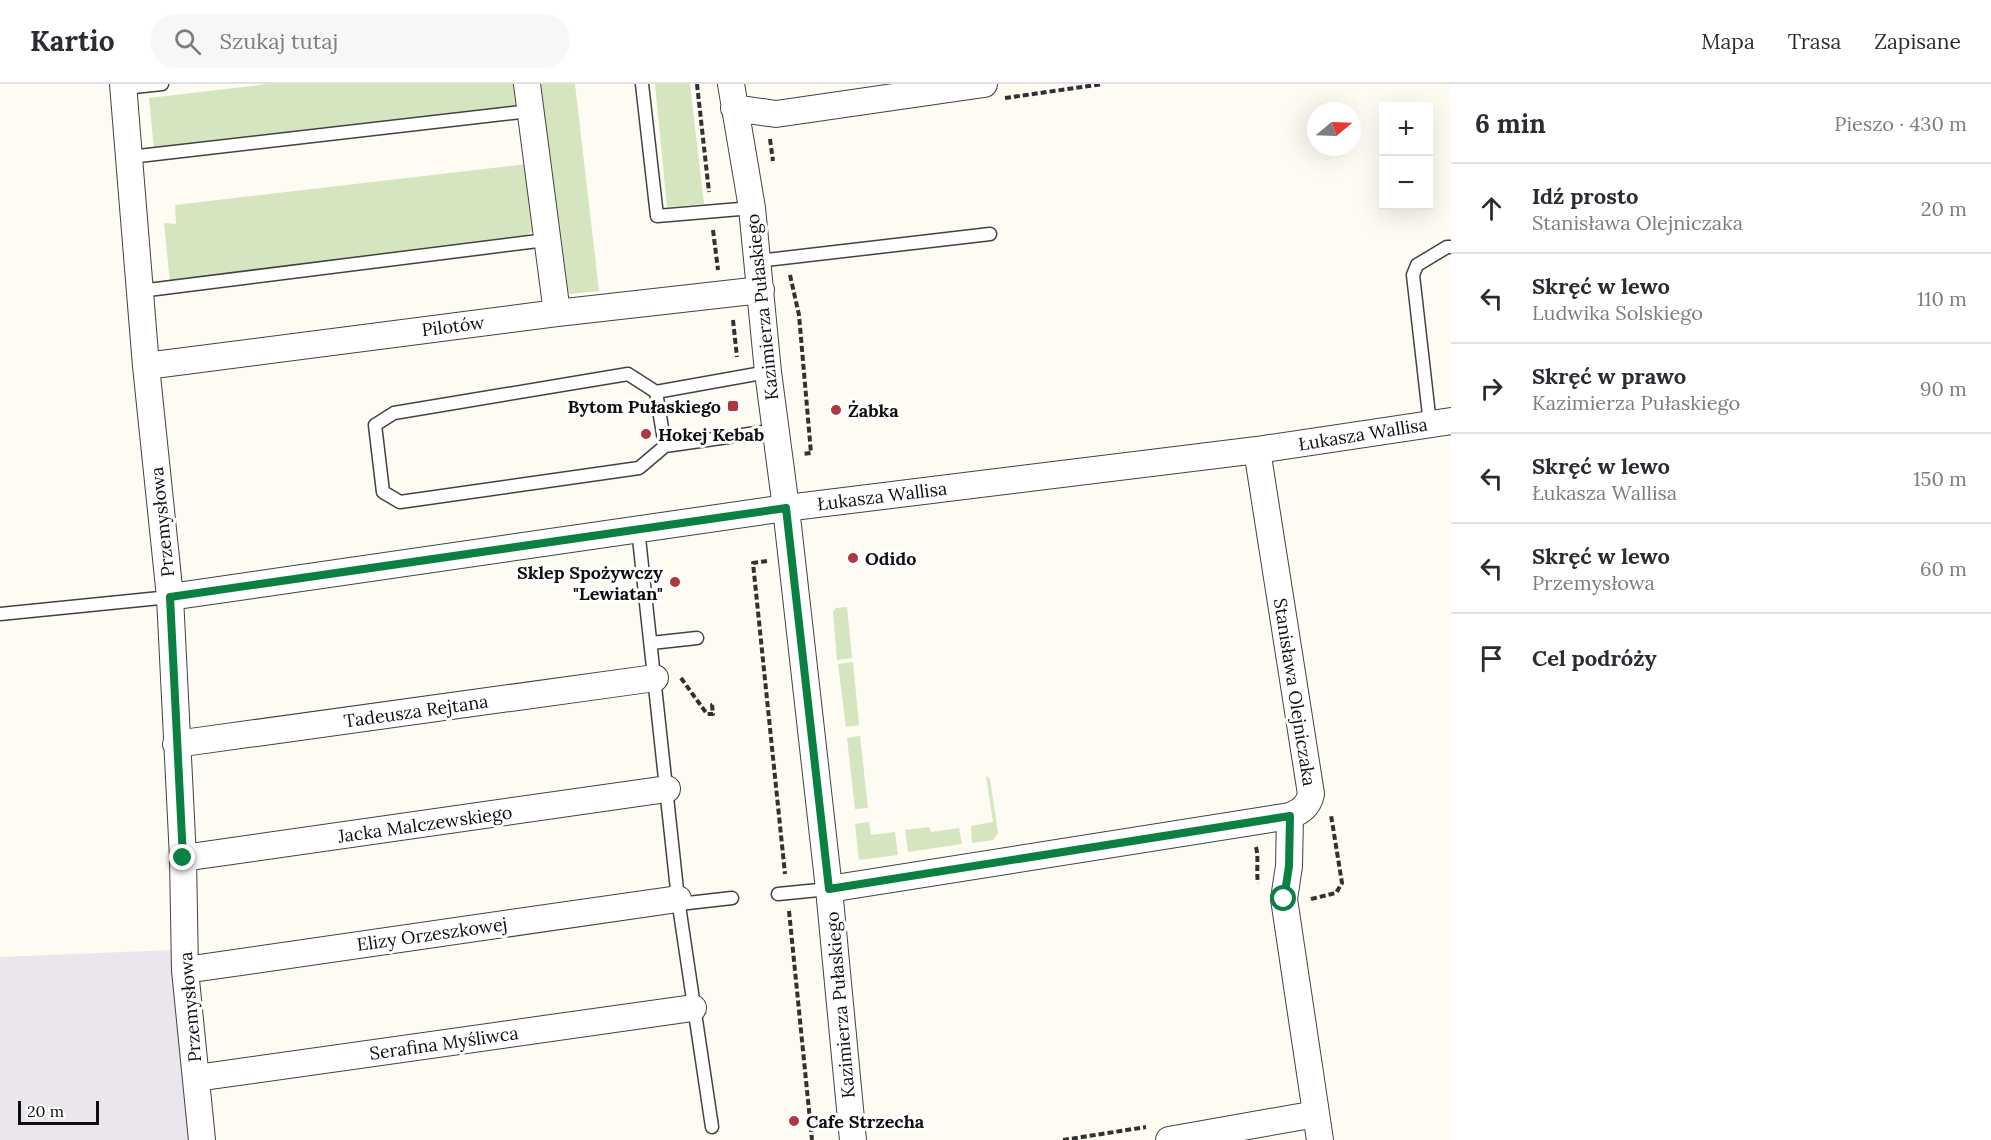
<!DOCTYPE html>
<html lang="pl">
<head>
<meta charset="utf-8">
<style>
  body { margin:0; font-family:Lora,serif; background:#f7f7f7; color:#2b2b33 }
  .controls { position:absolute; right:18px; top:18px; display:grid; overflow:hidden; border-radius:0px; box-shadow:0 6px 24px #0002 }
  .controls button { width:54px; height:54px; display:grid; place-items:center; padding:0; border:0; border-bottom:2px solid #e1e1e2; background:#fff; color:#2b2b33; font:30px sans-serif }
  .compass { position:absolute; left:1307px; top:18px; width:54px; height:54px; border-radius:50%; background:#fff; box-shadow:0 6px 24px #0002; rotate:71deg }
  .scale { position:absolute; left:18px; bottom:15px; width:81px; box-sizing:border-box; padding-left:6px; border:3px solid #0f0f0f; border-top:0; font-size:16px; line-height:21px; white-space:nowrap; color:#0f0f0f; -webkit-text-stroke:4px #fff; paint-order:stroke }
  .stop { position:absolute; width:18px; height:18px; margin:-14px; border:4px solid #0b8043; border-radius:50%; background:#fff }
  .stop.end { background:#0b8043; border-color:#fff; box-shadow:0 2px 6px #0008 }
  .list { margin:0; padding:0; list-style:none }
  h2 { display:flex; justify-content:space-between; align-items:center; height:78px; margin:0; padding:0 24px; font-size:26px }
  h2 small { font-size:20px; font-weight:400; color:#7c7c81 }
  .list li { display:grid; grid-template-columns:39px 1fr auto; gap:18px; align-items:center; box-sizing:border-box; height:90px; padding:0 24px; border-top:2px solid #e1e1e2 }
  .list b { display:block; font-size:22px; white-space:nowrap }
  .list p { margin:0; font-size:20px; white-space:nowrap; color:#7c7c81 }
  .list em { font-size:20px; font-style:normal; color:#7c7c81 }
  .icon { flex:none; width:33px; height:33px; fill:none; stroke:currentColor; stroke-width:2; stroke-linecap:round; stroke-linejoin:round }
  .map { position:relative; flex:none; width:1451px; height:1056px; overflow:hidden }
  header { display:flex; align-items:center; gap:36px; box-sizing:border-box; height:84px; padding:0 30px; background:#fff; border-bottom:2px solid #e1e1e2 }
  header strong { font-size:28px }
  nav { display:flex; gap:33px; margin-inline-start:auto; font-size:21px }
  .search { width:420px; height:54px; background:#f7f7f7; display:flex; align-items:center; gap:15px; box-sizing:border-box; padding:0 21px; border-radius:33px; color:#7c7c81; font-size:22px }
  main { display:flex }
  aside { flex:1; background:#fff }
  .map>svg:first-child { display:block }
  .industrial { fill:#ebe5ed }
  .green { fill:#d4e5bf }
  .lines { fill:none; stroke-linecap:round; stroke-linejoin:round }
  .service-casing { stroke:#424242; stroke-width:15 }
  .minor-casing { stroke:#424242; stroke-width:28 }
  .path { stroke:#313131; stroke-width:4; stroke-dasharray:6 3; stroke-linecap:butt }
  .service { stroke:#fff; stroke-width:12 }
  .minor { stroke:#fff; stroke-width:26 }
  .route { stroke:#0b8043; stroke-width:8 }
  .poi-dot { fill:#b03640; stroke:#fff; stroke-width:2 }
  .labels { text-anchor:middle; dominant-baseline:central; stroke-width:6; stroke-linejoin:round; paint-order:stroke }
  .street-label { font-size:18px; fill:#0f0f0f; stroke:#fff }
  .poi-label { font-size:18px; font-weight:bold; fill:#0f0f0f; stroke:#fff; text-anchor:start }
</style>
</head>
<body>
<header>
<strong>Kartio</strong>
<div class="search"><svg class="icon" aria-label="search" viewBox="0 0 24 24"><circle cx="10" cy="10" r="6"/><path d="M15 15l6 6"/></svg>Szukaj tutaj</div>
<nav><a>Mapa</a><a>Trasa</a><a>Zapisane</a></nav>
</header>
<main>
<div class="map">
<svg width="1451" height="1056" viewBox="0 0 1451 1056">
  <rect width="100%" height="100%" fill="#fefbf3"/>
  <path class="industrial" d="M 173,866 L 190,1056 L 0,1056 L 0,873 Z"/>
  <path class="green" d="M 268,0 L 519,0 L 521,17 L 515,24 L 154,65 L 149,14 Z
    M 541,0 L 575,0 L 599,207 L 570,210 L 562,203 Z
    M 655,0 L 690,0 L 704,120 L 667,123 Z
    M 528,80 L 534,146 L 522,154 L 170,198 L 164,139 L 176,140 L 175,121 Z
    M 847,523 L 852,574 L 837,576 L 833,527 L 836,524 Z
    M 853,578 L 859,641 L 846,643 L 838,580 Z
    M 860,652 L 868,724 L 855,725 L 847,654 Z
    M 986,692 L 990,695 L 998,749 L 993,756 L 972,759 L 971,742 L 993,738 Z
    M 869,738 L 871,751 L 895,748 L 898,771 L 859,776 L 855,740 Z
    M 929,743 L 931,748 L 959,744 L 962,760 L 908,768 L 905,746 Z"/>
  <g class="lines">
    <g class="service-casing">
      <path id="service" d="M 642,0 L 657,132 L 752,124
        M 124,4 L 162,0
        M 130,73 L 530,27
        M 758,177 L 990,150
        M 140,207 L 546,156
        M 768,288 L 656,308 L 628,290 L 394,329 L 375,341 L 383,408 L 400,418 L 639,384 L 665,362 L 777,346
        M 656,308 L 665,362
        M 1430,340 L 1413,191 L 1417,181 L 1447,163 L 1451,163
        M 638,445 L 678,815 L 712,1043
        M 0,530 L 170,513
        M 651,559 L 697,554
        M 778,810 L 829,805
        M 679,820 L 732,814"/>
    </g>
    <g class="minor-casing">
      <path id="minor" d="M 123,0 L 146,282 L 170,513 L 183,774 L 185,886 L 202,1056
        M 527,0 L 557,229
        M 731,0 L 752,124 L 768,288 L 786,424 L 829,805 L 853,1056
        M 734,24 L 776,30 L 984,0
        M 146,282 L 557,229 L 761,206
        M 1257,366 L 1311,710 C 1308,723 1301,727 1290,732 L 1289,782 L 1284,815 L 1320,1056
        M 170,513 L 786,424 L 1257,366 L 1451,337
        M 176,660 L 655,594
        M 183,774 L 667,705
        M 829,805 L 1290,732
        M 185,886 L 678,815
        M 196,994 L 693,924
        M 1169,1056 L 1316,1030"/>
    </g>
    <path class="path" d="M 697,0 L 709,108
      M 1005,14 L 1103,0
      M 770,55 L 773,77
      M 713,146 L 718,186
      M 790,191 L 799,231 L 811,369 L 803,370
      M 733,236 L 737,273
      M 767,477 L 753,479 L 785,790
      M 681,594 L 707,630 L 713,630 L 712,621 L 715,620
      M 1256,763 C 1259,775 1256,787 1258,799
      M 1311,815 L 1336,809 L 1342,799 L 1331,731
      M 789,827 L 812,1056
      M 1063,1056 L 1146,1043"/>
    <use href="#service" class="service"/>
    <use href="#minor" class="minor"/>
  </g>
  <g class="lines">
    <path class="route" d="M 183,774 L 170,513 L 786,424 L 829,805 L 1290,732 L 1289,782 L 1284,815"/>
  </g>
  <g class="poi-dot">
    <rect x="727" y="316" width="12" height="12" rx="3"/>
    <circle cx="836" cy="326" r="6"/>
    <circle cx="646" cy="350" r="6"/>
    <circle cx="853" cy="474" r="6"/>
    <circle cx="675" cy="498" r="6"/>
    <circle cx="794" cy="1037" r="6"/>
  </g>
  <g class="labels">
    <g class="street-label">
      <text transform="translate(762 223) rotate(-96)">Kazimierza Pułaskiego</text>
      <text transform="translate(453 242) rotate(-7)">Pilotów</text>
      <text transform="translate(1363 350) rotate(-9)">Łukasza Wallisa</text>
      <text transform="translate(882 412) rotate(-7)">Łukasza Wallisa</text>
      <text transform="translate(162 438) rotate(-96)">Przemysłowa</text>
      <text transform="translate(1295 608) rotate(81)">Stanisława Olejniczaka</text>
      <text transform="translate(416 627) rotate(-8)">Tadeusza Rejtana</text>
      <text transform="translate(425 740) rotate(-8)">Jacka Malczewskiego</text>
      <text transform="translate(432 850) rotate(-8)">Elizy Orzeszkowej</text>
      <text transform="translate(840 921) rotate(-95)">Kazimierza Pułaskiego</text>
      <text transform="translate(190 923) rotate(-95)">Przemysłowa</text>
      <text transform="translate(444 959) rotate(-8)">Serafina Myśliwca</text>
    </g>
    <g class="poi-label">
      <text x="721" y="322" text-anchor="end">Bytom Pułaskiego</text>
      <text x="848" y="326">Żabka</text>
      <text x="658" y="350">Hokej Kebab</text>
      <text x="865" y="474">Odido</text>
      <text x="663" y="488" text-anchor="end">Sklep Spożywczy<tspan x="663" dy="21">"Lewiatan"</tspan></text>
      <text x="806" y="1037">Cafe Strzecha</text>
    </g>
  </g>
</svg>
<div class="controls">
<button>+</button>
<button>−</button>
</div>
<svg class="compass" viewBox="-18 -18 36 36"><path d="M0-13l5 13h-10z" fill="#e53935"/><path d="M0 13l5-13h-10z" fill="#7c7c81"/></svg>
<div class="scale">20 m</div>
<div class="stop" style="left:1284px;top:815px"></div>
<div class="stop end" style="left:183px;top:774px"></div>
</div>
<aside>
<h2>6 min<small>Pieszo · 430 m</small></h2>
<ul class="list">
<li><svg class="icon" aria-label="ahead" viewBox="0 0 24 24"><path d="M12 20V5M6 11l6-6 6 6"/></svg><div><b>Idź prosto</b><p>Stanisława Olejniczaka</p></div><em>20 m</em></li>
<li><svg class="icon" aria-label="left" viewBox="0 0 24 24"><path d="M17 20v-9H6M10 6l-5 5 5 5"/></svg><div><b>Skręć w lewo</b><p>Ludwika Solskiego</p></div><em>110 m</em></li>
<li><svg class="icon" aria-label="right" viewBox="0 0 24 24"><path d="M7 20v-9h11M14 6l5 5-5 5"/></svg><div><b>Skręć w prawo</b><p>Kazimierza Pułaskiego</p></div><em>90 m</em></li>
<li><svg class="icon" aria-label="left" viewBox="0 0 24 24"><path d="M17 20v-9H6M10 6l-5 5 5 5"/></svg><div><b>Skręć w lewo</b><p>Łukasza Wallisa</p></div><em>150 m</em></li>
<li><svg class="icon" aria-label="left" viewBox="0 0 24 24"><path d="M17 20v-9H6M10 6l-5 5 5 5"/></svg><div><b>Skręć w lewo</b><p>Przemysłowa</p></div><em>60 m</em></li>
<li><svg class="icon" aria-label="arrive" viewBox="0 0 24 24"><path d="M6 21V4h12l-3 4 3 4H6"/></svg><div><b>Cel podróży</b></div></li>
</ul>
</aside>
</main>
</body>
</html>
